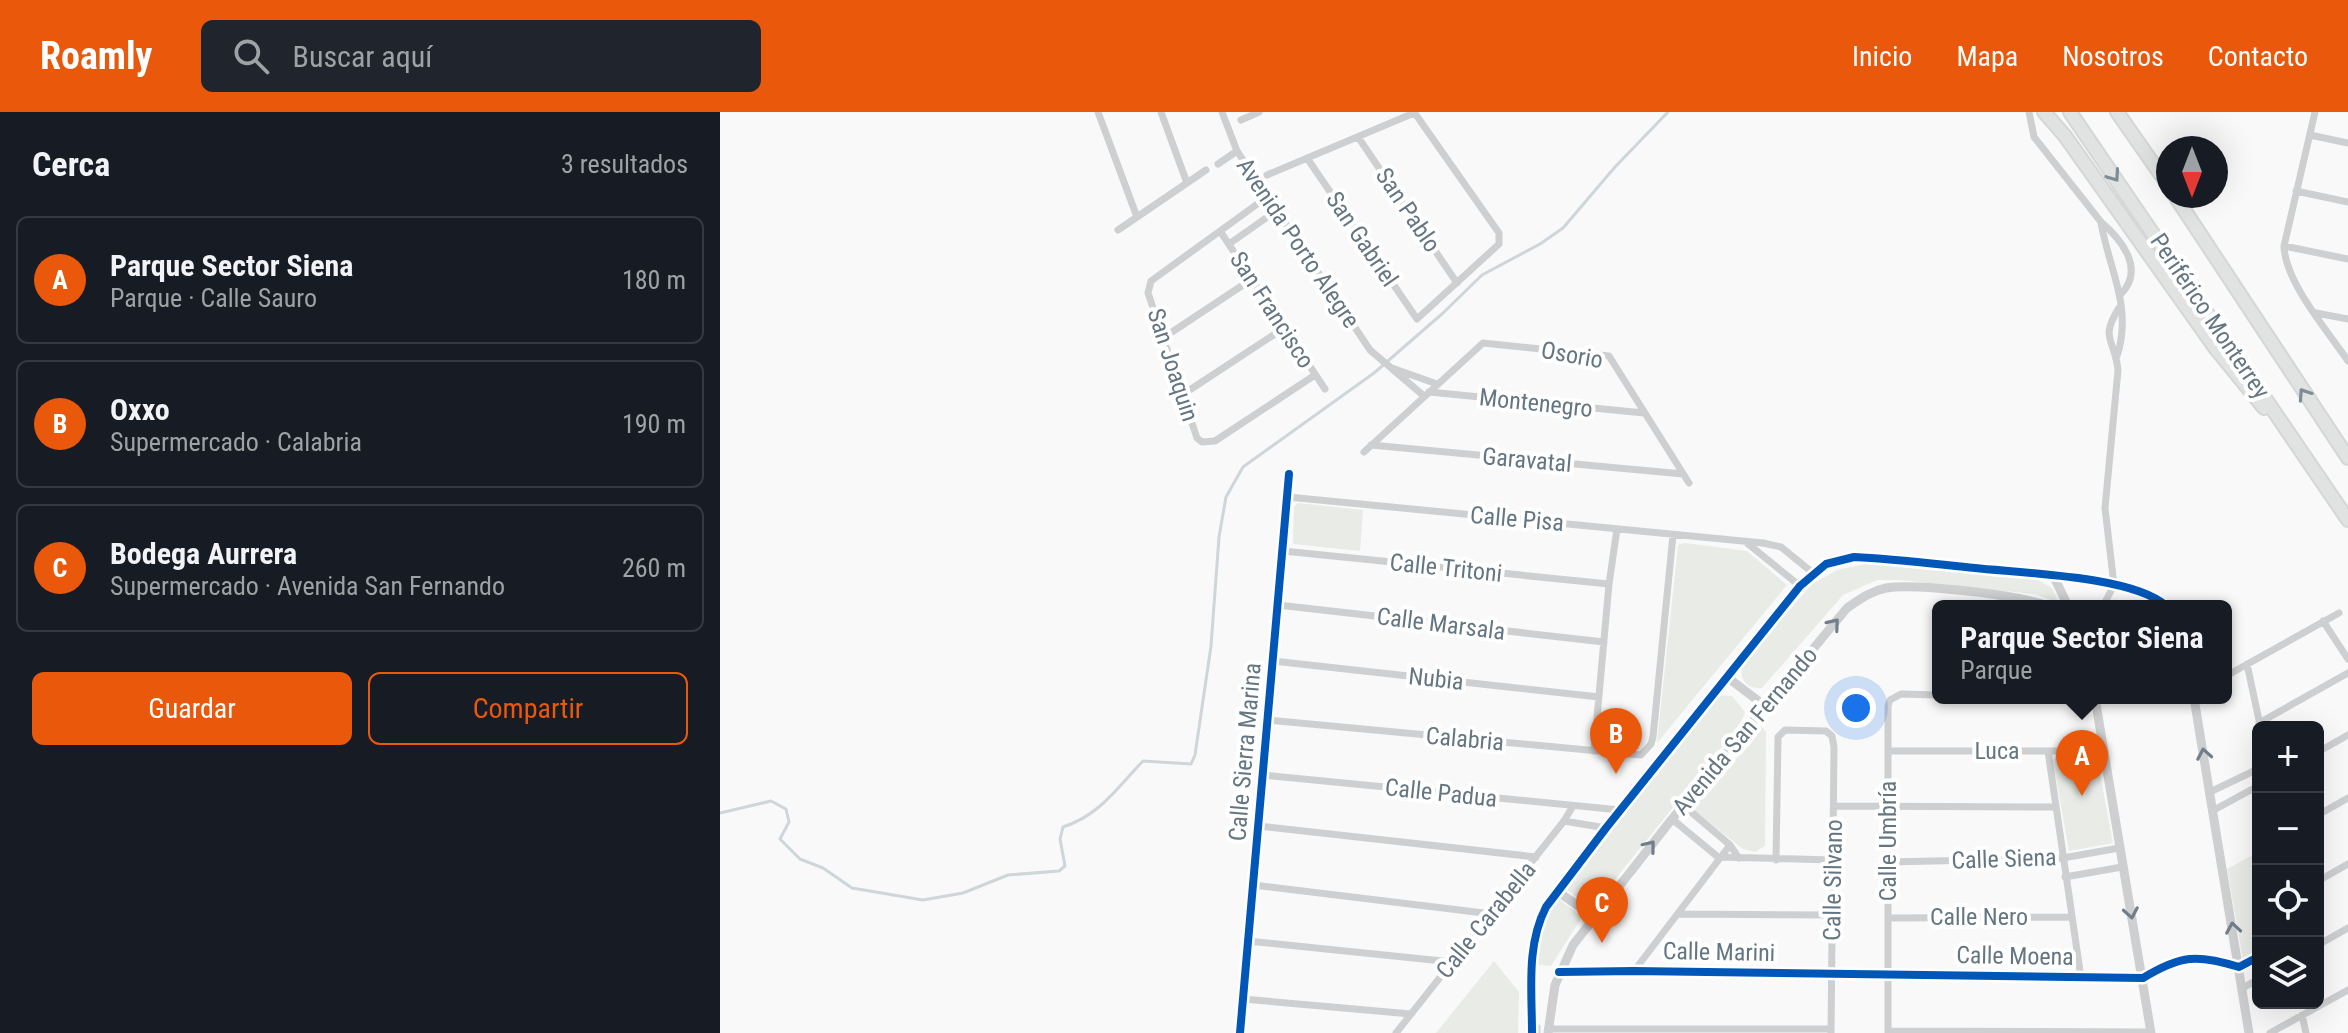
<!DOCTYPE html>
<html lang="es">
<head>
<meta charset="utf-8">
<style>
  body { margin:0; font-family:"Roboto Condensed",sans-serif; background:#20242c; color:#f1f3f6 }
  .controls { position:absolute; right:24px; bottom:24px; display:grid; overflow:hidden; border-radius:12px; box-shadow:0 8px 32px #0002 }
  .controls button { width:72px; height:72px; display:grid; place-items:center; padding:0; border:0; border-bottom:2px solid #363941; background:#171b24; color:#f1f3f6; font:40px sans-serif }
  .compass { position:absolute; left:1436px; top:24px; width:72px; height:72px; border-radius:50%; background:#171b24; box-shadow:0 8px 32px #0002; rotate:180deg }
  .you { position:absolute; left:1136px; top:596px; width:28px; height:28px; margin:-20px; border:6px solid #fff; border-radius:50%; background:#1a73e8; box-shadow:0 0 0 12px #1a73e833 }
  .badge { display:grid; place-items:center; width:52px; height:52px; border-radius:50%; background:#ea580c; color:#fff; font-size:26px; font-weight:700 }
  .pin { position:absolute; translate:-50% -66px; filter:drop-shadow(0 2px 4px #0008) }
  .pin::after { content:''; position:absolute; top:42px; width:28px; height:24px; background:inherit; clip-path:polygon(0 0,100% 0,50% 100%) }
  .popup { position:absolute; left:1212px; top:488px; width:300px; height:104px; box-sizing:border-box; display:grid; place-content:center; border-radius:12px; background:#171b24; filter:drop-shadow(0 2px 6px #0005); font-size:26px; white-space:nowrap; color:#9ea1a6 }
  .popup b { font-size:30px; color:#f1f3f6 }
  .popup::after { content:''; position:absolute; left:50%; top:100%; margin-left:-16px; border:16px solid transparent; border-top-color:#171b24 }
  .list { margin:0; padding:0; list-style:none }
  h2 { display:flex; justify-content:space-between; align-items:center; height:104px; margin:0; padding:0 32px; font-size:34px }
  h2 small { font-size:26px; font-weight:400; color:#9ea1a6 }
  .list li { display:grid; grid-template-columns:52px 1fr auto; gap:24px; align-items:center; box-sizing:border-box; height:128px; margin:0 16px 16px; padding:0 16px; border:2px solid #363941; border-radius:12px }
  .list b { display:block; font-size:30px; white-space:nowrap }
  .list p { margin:0; font-size:26px; white-space:nowrap; color:#9ea1a6 }
  .list em { font-size:26px; font-style:normal; color:#9ea1a6 }
  .actions { display:flex; gap:16px; padding:24px 32px }
  .actions a { flex:1; padding:18px 0; border:2px solid #ea580c; border-radius:12px; text-align:center; font-size:28px; color:#ea580c }
  .actions .main { background:#ea580c; color:#fff }
  .icon { flex:none; width:44px; height:44px; fill:none; stroke:currentColor; stroke-width:2; stroke-linecap:round; stroke-linejoin:round }
  .map { position:relative; flex:none; width:1628px; height:921px; overflow:hidden }
  header { display:flex; align-items:center; gap:48px; box-sizing:border-box; height:112px; padding:0 40px; background:#ea580c; color:#fff }
  header strong { font-size:38px }
  nav { display:flex; gap:44px; margin-inline-start:auto; font-size:28px }
  .search { width:560px; height:72px; background:#20242c; display:flex; align-items:center; gap:20px; box-sizing:border-box; padding:0 28px; border-radius:12px; color:#9ea1a6; font-size:30px }
  main { display:flex }
  aside { flex:1; background:#171b24 }
  .map>svg:first-child { display:block }
  .green { fill:#e8ebe6 }
  .lines { fill:none; stroke-linecap:round; stroke-linejoin:round }
  .stream { stroke:#ced6d9; stroke-width:3 }
  .motorway-casing { stroke:#d5d6d6; stroke-width:16 }
  .minor { stroke:#cecfd0; stroke-width:7 }
  .tertiary { stroke:#cecfd0; stroke-width:9 }
  .motorway { stroke:#e1e2e2; stroke-width:12 }
  .cycleway-casing { stroke:#fff; stroke-width:13 }
  .cycleway { stroke:#0057b8; stroke-width:8 }
  .oneway { stroke:#7e8c96 }
  .oneway2 { stroke:#707f8b }
  .labels { text-anchor:middle; dominant-baseline:central; stroke-width:8; stroke-linejoin:round; paint-order:stroke }
  .street-label { font-size:24px; fill:#657683; stroke:#fff }
</style>
</head>
<body>
<header>
<strong>Roamly</strong>
<div class="search"><svg class="icon" aria-label="search" viewBox="0 0 24 24"><circle cx="10" cy="10" r="6"/><path d="M15 15l6 6"/></svg>Buscar aquí</div>
<nav><a>Inicio</a><a>Mapa</a><a>Nosotros</a><a>Contacto</a></nav>
</header>
<main>
<aside>
<h2>Cerca<small>3 resultados</small></h2>
<ul class="list">
<li><span class="badge">A</span><div><b>Parque Sector Siena</b><p>Parque · Calle Sauro</p></div><em>180 m</em></li>
<li><span class="badge">B</span><div><b>Oxxo</b><p>Supermercado · Calabria</p></div><em>190 m</em></li>
<li><span class="badge">C</span><div><b>Bodega Aurrera</b><p>Supermercado · Avenida San Fernando</p></div><em>260 m</em></li>
</ul>
<div class="actions"><a class="main">Guardar</a><a>Compartir</a></div>
</aside>
<div class="map">
<svg width="1628" height="921" viewBox="0 0 1628 921">
  <rect width="100%" height="100%" fill="#f9f9f9"/>
  <path class="green" d="M 578,391 L 643,398 L 640,439 L 573,432 L 574,395 Z
    M 965,431 L 1027,439 L 1067,473 L 937,631 L 958,433 Z
    M 1145,452 L 1318,468 L 1332,476 L 1339,491 L 1315,482 L 1180,468 L 1157,468 L 1123,483 L 1042,576 C 1026,576 1018,568 1023,551 L 1092,472 L 1117,458 Z
    M 997,583 L 1012,584 L 1025,600 L 1021,611 L 872,796 L 844,776 Z
    M 1040,613 L 1046,620 L 1045,734 L 1035,740 L 1023,737 L 968,694 L 1031,632 Z
    M 1336,644 L 1377,646 L 1393,731 L 1349,739 L 1333,649 Z
    M 1538,740 L 1538,839 L 1523,847 L 1507,757 Z
    M 836,785 L 862,805 L 831,854 L 812,852 L 814,826 Z
    M 774,849 L 799,880 L 798,921 L 716,921 Z"/>
  <g class="lines">
    <path class="stream" d="M 0,701 L 51,689 L 66,697 L 69,710 L 60,727 L 80,747 L 103,756 L 132,776 L 203,788 L 243,781 L 288,763 L 339,759 L 345,754 L 340,727 L 343,715 C 380,703 397,676 423,649 L 471,652 L 475,643 L 491,534 L 499,425 L 506,385 L 523,355 L 654,261 L 723,201 L 762,163 L 820,132 L 843,116 L 895,55 L 948,0
      M 819,921 L 819,914"/>
    <g class="motorway-casing">
      <path id="motorway" d="M 1324,0 L 1345,24 L 1496,237 L 1544,296
        M 1350,0 L 1628,408
        M 1397,0 L 1448,73
        M 1455,84 L 1628,346"/>
    </g>
    <path class="minor" d="M 378,0 L 417,105
      M 441,0 L 467,71
      M 502,0 L 517,39 L 650,238 L 704,284
      M 1309,0 L 1314,25 L 1381,110 C 1402,128 1425,157 1401,182
      M 1595,0 L 1564,134 C 1565,170 1607,218 1628,249
      M 521,8 L 539,0
      M 1590,23 L 1628,31
      M 638,25 L 737,171
      M 587,46 L 697,207 L 779,132 L 779,121 L 694,0
      M 498,52 L 517,39
      M 547,63 L 694,1
      M 1576,79 L 1628,90
      M 547,85 L 431,169 L 428,181 L 477,326 L 482,330 L 495,329 L 595,263
      M 1381,111 C 1389,157 1413,196 1397,244
      M 398,118 L 486,58
      M 500,119 L 605,277
      M 509,132 L 556,99
      M 1564,134 L 1628,147
      M 1596,201 L 1628,207
      M 443,226 L 532,167
      M 672,256 L 717,272
      M 709,280 L 924,301
      M 462,283 L 564,216
      M 651,333 L 963,362
      M 644,340 L 763,231 L 889,244 L 969,371
      M 568,385 L 1043,431 L 1061,435 L 1093,461
      M 1027,431 L 1080,474
      M 563,439 L 889,472
      M 558,493 L 884,530
      M 1383,494 L 1394,473 L 1385,396 L 1398,258 C 1395,227 1379,227 1399,196
      M 1603,509 L 1628,547
      M 553,549 L 879,585
      M 1527,552 L 1540,613
      M 1506,564 L 1619,501
      M 548,608 L 921,643 L 931,632 L 933,625 L 953,423
      M 1539,611 L 1628,561
      M 874,639 L 889,472 L 897,417
      M 1169,639 L 1384,639
      M 1328,639 L 1361,866
      M 1598,640 L 1628,623
      M 543,663 L 900,698
      M 1490,680 L 1538,657
      M 964,694 L 1010,733 L 1019,746
      M 1114,694 L 1336,695
      M 1494,698 L 1538,674
      M 1598,703 L 1628,686
      M 952,707 L 998,745 L 1113,748
      M 844,709 L 886,716
      M 538,714 L 816,745
      M 1056,748 L 1058,625 L 1065,618 L 1106,619 L 1112,624 L 1114,635 L 1111,921
      M 1169,750 L 1343,746 L 1399,736
      M 1345,765 L 1402,755
      M 1598,769 L 1628,752
      M 533,773 L 772,802
      M 958,802 L 1112,803
      M 1168,806 L 1351,805
      M 528,829 L 732,850
      M 1598,833 L 1628,816
      M 1519,855 L 1538,845
      M 914,859 L 1010,733
      M 839,860 L 914,859 L 1423,866
      M 1523,876 L 1538,867
      M 523,887 L 691,902
      M 1582,903 L 1586,921
      M 828,917 L 1111,917
      M 1168,919 L 1430,920
      M 520,921 L 569,362
      M 676,921 L 844,709 L 853,694
      M 1168,921 L 1168,594 L 1170,588 L 1181,582 L 1218,583
      M 1550,921 L 1628,878"/>
    <path class="tertiary" d="M 1334,465 L 1348,494
      M 1007,565 L 1045,594
      M 1375,586 L 1431,921
      M 1474,586 L 1529,921
      M 837,779 L 874,805
      M 1423,866 C 1461,843 1477,842 1519,855
      M 812,921 C 812,878 806,834 826,795 L 886,716 L 1080,474 L 1106,452 L 1134,445 C 1174,447 1215,452 1255,456 C 1300,461 1414,464 1446,494
      M 828,921 L 835,873 L 853,833 L 952,707 L 1127,496 C 1140,487 1151,479 1166,476 C 1194,471 1301,483 1327,494"/>
    <use href="#motorway" class="motorway"/>
    <g class="cycleway-casing">
      <path id="cycleway" d="M 839,860 L 914,859 L 1423,866 C 1461,843 1477,842 1519,855 L 1538,845
        M 520,921 L 569,362
        M 812,921 C 812,878 806,834 826,795 L 886,716 L 1080,474 L 1106,452 L 1134,445 C 1174,447 1215,452 1255,456 C 1300,461 1414,464 1446,494"/>
    </g>
    <use href="#cycleway" class="cycleway"/>
  </g>
  <defs><path id="oneway-chevron" d="M-2-3.5L2.5 0L-2 3.5" fill="none" stroke-width="1.6" stroke-linecap="round" stroke-linejoin="round" transform="scale(2)"/></defs>
  <g class="oneway">
    <use href="#oneway-chevron" transform="translate(1394 64) rotate(55)"/>
    <use href="#oneway-chevron" transform="translate(1584 282) rotate(-124)"/>
  </g>
  <g class="oneway2">
    <use href="#oneway-chevron" transform="translate(1114 512) rotate(-50)"/>
    <use href="#oneway-chevron" transform="translate(1484 642) rotate(-100)"/>
    <use href="#oneway-chevron" transform="translate(930 734) rotate(-51)"/>
    <use href="#oneway-chevron" transform="translate(1411 801) rotate(80)"/>
    <use href="#oneway-chevron" transform="translate(1513 816) rotate(-99)"/>
  </g>
  <g class="labels">
    <g class="street-label">
      <text transform="translate(688 98) rotate(56)">San Pablo</text>
      <text transform="translate(642 127) rotate(56)">San Gabriel</text>
      <text transform="translate(578 131) rotate(56)">Avenida Porto Alegre</text>
      <text transform="translate(552 198) rotate(57)">San Francisco</text>
      <text transform="translate(1490 204) rotate(56)">Periférico Monterrey</text>
      <text transform="translate(852 243) rotate(10)">Osorio</text>
      <text transform="translate(453 253) rotate(72)">San Joaquin</text>
      <text transform="translate(816 291) rotate(6)">Montenegro</text>
      <text transform="translate(807 348) rotate(5)">Garavatal</text>
      <text transform="translate(797 407) rotate(5)">Calle Pisa</text>
      <text transform="translate(726 456) rotate(6)">Calle Tritoni</text>
      <text transform="translate(721 512) rotate(7)">Calle Marsala</text>
      <text transform="translate(716 567) rotate(6)">Nubia</text>
      <text transform="translate(1025 619) rotate(-50)">Avenida San Fernando</text>
      <text transform="translate(745 627) rotate(5)">Calabria</text>
      <text x="1277" y="639">Luca</text>
      <text transform="translate(525 640) rotate(-85)">Calle Sierra Marina</text>
      <text transform="translate(721 681) rotate(6)">Calle Padua</text>
      <text transform="translate(1168 729) rotate(-90)">Calle Umbría</text>
      <text transform="translate(1284 747) rotate(-2)">Calle Siena</text>
      <text transform="translate(1113 768) rotate(-89)">Calle Silvano</text>
      <text x="1259" y="805">Calle Nero</text>
      <text transform="translate(766 808) rotate(-51)">Calle Carabella</text>
      <text transform="translate(999 840) rotate(1)">Calle Marini</text>
      <text transform="translate(1295 844) rotate(1)">Calle Moena</text>
    </g>
  </g>
</svg>
<div class="controls">
<button>+</button>
<button>−</button>
<button><svg class="icon" aria-label="locate" viewBox="0 0 24 24"><circle cx="12" cy="12" r="6"/><path d="M12 2v4M12 18v4M2 12h4M18 12h4"/></svg></button>
<button><svg class="icon" aria-label="layers" viewBox="0 0 24 24"><path d="M12 4l9 5-9 5-9-5zM3 14l9 5 9-5"/></svg></button>
</div>
<svg class="compass" viewBox="-18 -18 36 36"><path d="M0-13l5 13h-10z" fill="#e53935"/><path d="M0 13l5-13h-10z" fill="#9ea1a6"/></svg>
<div class="you"></div>
<div class="pin badge" style="left:1362px;top:684px">A</div>
<div class="popup"><b>Parque Sector Siena</b>Parque</div>
<div class="pin badge" style="left:896px;top:662px">B</div>
<div class="pin badge" style="left:882px;top:831px">C</div>
</div>
</main>
</body>
</html>
